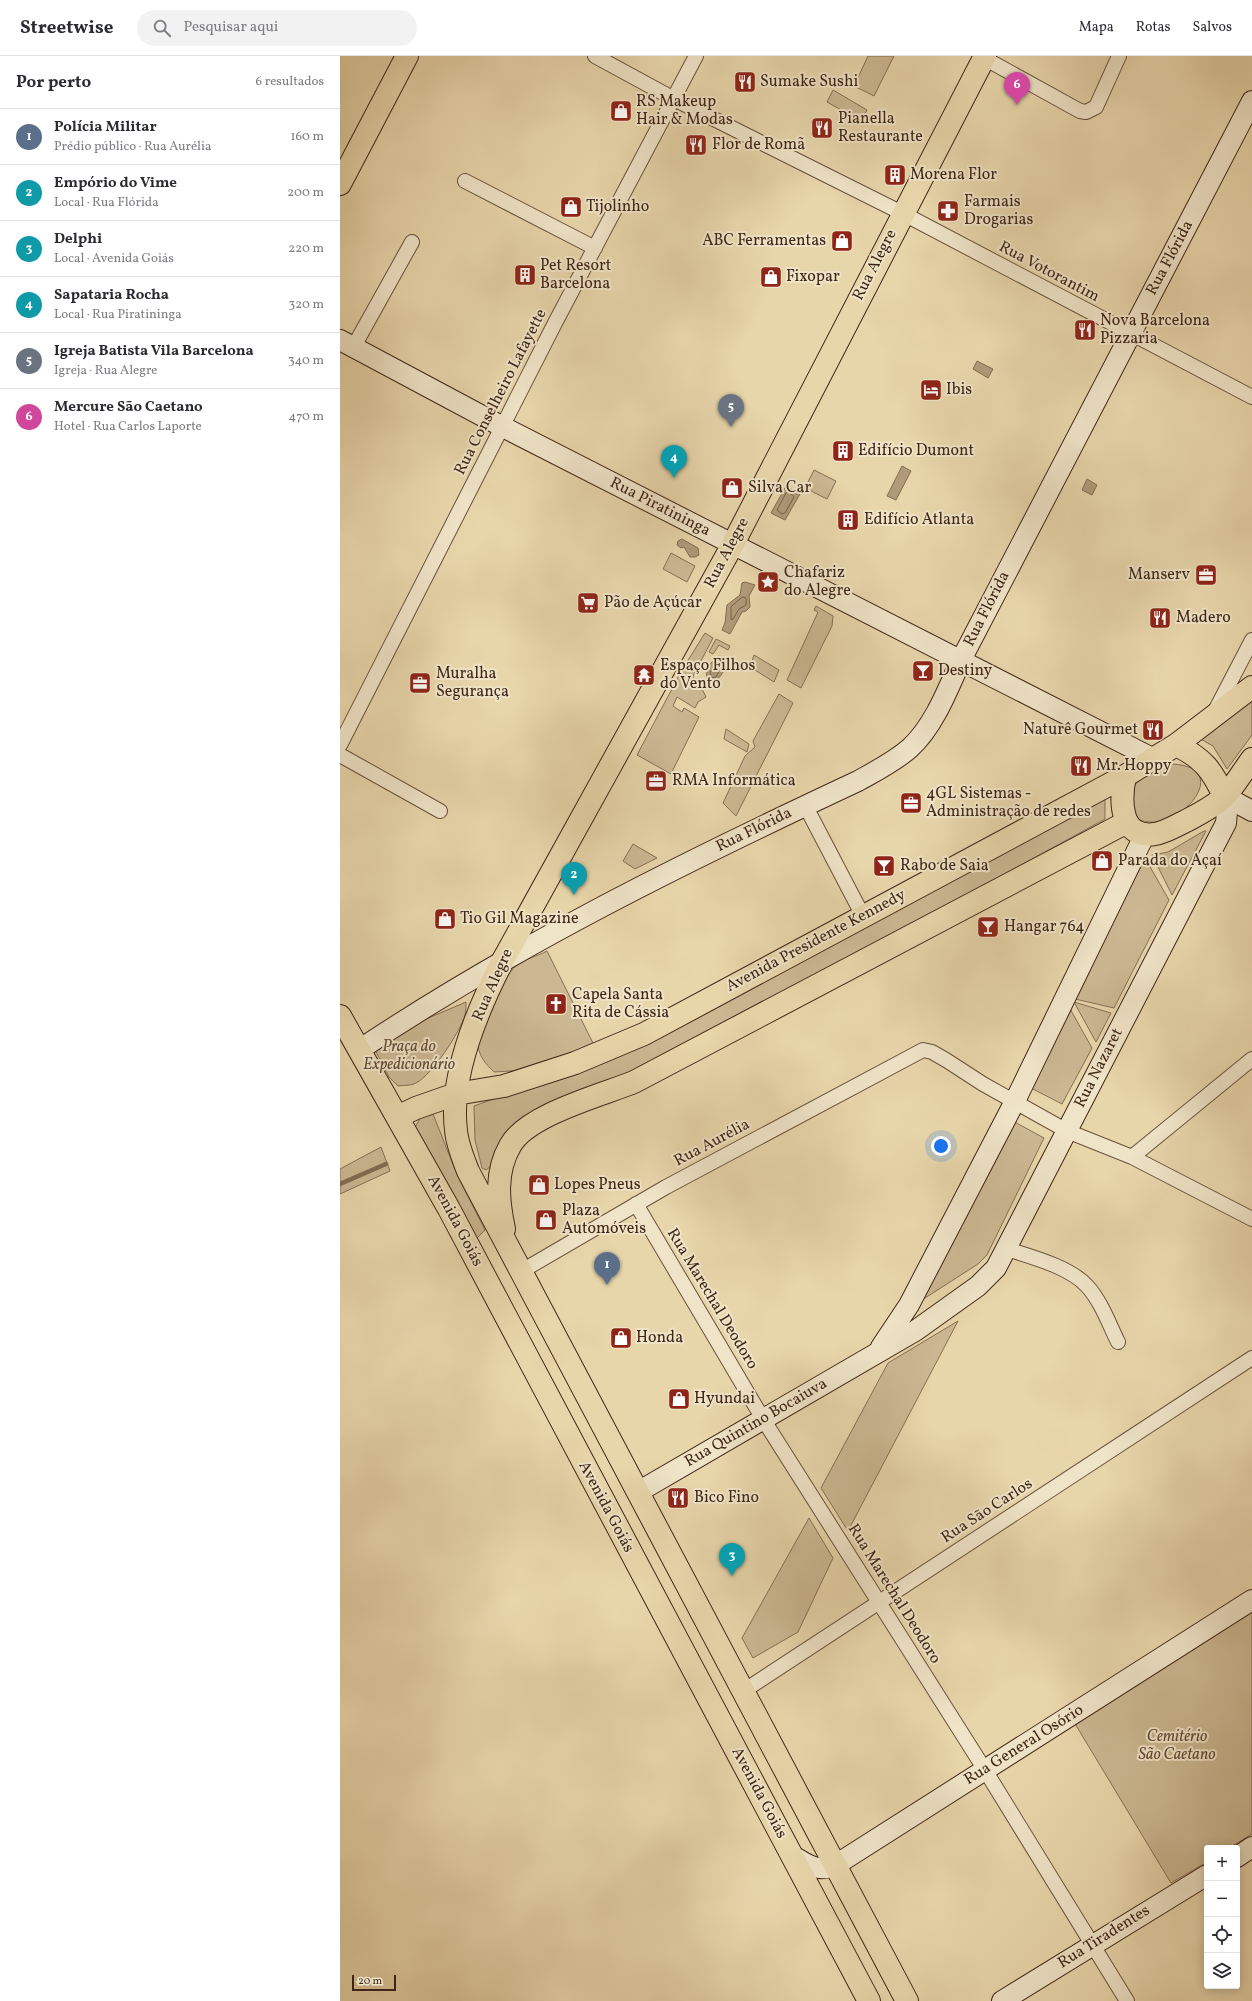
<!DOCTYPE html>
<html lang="pt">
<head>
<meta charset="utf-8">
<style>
  body { margin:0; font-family:Vollkorn,serif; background:#f2f2f3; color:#2b2b33 }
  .controls { position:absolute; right:12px; bottom:12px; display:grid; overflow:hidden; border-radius:4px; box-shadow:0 2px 10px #0003 }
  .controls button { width:36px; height:36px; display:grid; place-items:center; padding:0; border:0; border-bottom:1px solid #e1e1e2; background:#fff; color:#2b2b33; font:20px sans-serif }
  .scale { position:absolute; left:12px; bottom:10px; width:44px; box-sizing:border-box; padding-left:4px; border:2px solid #3f2618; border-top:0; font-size:11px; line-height:14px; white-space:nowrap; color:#3f2618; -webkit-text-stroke:3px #f0e4c8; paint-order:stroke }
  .you { position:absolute; left:601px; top:1090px; width:14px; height:14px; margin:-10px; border:3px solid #fff; border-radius:50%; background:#1a73e8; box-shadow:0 0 0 6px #1a73e833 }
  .badge { display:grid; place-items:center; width:26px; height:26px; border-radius:50%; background:#b45309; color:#fff; font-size:13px; font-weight:700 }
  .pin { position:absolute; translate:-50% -33px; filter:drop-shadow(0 1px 2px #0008) }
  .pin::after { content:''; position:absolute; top:21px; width:14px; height:12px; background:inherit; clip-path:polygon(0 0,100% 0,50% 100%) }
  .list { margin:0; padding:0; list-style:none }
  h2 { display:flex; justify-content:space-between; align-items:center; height:52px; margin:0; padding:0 16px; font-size:17px }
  h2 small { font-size:13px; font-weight:400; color:#7c7c81 }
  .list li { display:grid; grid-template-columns:26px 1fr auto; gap:12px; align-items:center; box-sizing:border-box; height:56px; padding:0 16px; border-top:1px solid #e1e1e2 }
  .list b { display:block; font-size:15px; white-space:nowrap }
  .list p { margin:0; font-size:13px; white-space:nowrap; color:#7c7c81 }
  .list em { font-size:13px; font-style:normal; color:#7c7c81 }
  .icon { flex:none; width:22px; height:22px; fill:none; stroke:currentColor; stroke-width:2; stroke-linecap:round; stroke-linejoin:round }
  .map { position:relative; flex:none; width:912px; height:1945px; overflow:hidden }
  header { display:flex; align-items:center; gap:24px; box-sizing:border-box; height:56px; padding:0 20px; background:#fff; border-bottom:1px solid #e1e1e2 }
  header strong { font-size:19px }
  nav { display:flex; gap:22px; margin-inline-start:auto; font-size:14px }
  .search { width:280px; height:36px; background:#f2f2f3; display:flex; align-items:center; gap:10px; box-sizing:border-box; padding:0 14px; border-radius:22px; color:#7c7c81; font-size:15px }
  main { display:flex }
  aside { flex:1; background:#fff }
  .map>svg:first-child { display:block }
  .green { fill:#cbb892; stroke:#856f55 }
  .water { fill:#af9a79; stroke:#826c52 }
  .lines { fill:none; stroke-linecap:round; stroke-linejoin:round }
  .shore { stroke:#776048; stroke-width:1 }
  .stream { stroke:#826c52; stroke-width:4.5 }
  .street-casing { stroke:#69523d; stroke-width:16 }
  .secondary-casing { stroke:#3f2618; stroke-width:22 }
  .primary-casing { stroke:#3f2618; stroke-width:24 }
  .street { stroke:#f0e4c8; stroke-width:14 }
  .secondary { stroke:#f0e4c8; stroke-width:20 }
  .primary { stroke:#e8d6ab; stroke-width:22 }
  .labels { text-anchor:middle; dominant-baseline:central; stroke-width:4; stroke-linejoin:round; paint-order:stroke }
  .poi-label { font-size:16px; fill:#3f2618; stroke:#f0e4c8; text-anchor:start }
  .street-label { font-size:16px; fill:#3f2618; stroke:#f0e4c8 }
  .park-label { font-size:16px; font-style:italic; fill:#624a36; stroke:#f0e4c8 }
</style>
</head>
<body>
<header>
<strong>Streetwise</strong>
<div class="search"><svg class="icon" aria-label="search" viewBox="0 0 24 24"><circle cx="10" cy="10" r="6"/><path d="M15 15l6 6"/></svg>Pesquisar aqui</div>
<nav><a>Mapa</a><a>Rotas</a><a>Salvos</a></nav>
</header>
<main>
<aside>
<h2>Por perto<small>6 resultados</small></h2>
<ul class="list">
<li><span class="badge" style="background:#5c6f8a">1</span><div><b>Polícia Militar</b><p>Prédio público · Rua Aurélia</p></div><em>160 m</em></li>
<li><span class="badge" style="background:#0f9aa8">2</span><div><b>Empório do Vime</b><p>Local · Rua Flórida</p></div><em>200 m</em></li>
<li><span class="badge" style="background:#0f9aa8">3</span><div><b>Delphi</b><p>Local · Avenida Goiás</p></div><em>220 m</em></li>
<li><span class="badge" style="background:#0f9aa8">4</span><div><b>Sapataria Rocha</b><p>Local · Rua Piratininga</p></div><em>320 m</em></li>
<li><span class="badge" style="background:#6b7280">5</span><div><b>Igreja Batista Vila Barcelona</b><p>Igreja · Rua Alegre</p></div><em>340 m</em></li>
<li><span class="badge" style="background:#d1479c">6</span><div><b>Mercure São Caetano</b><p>Hotel · Rua Carlos Laporte</p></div><em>470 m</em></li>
</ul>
</aside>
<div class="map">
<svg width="912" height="1945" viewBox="0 0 912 1945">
  <rect width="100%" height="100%" fill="#e8d6ab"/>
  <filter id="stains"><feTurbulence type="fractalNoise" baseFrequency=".005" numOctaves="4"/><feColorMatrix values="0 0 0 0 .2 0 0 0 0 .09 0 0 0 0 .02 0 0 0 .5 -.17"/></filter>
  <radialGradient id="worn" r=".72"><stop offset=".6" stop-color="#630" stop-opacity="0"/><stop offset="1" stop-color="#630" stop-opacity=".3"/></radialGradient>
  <path class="green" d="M 528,0 L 554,0 L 534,40 L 514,30 Z
    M 493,34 L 527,54 L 521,65 L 487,46 Z
    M 474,414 L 496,425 L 487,443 L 465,432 Z
    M 331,497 L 355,510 L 347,526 L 323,513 Z
    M 476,550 L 493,560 L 492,570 L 461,632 L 447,624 L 478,556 L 474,554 Z
    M 365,577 L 373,582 L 353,620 L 354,626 L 357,632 L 361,631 L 366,641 L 358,646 L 355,652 L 337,641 L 333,650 L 342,656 L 344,652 L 359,661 L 331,718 L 297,699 L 342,614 Z
    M 376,583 L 390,590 L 388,594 L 379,589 L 373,598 L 369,596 Z
    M 414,599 L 439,614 L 434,626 L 410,611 Z
    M 439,638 L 453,647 L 396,760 L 383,747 L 405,700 L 415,691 L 413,685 Z
    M 912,638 L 912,679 L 887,713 L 873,690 L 857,681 Z
    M 386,673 L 409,688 L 407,696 L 384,683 Z
    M 833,708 C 898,712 833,784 796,762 L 788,739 C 796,722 816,713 833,708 Z
    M 765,739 L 765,763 L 528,893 L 291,1016 L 184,1062 L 161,1084 L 152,1109 L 146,1114 L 142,1112 L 135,1084 L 134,1050 L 276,999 Z
    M 864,775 L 866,775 L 832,839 L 812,799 L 828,796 Z
    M 293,788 L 317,802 L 295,813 L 283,805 Z
    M 805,802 L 829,844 L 774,952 L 735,943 Z
    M 207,895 L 256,993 L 188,1014 L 154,1016 C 146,1008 140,1002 138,990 C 136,973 163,921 176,910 C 184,903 198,900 207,895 Z
    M 126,946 C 126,950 126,955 125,959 C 120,976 92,1019 76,1027 C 71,1030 63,1029 58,1030 L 49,1021 L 34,992 L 67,971 Z
    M 734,946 L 771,957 L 756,986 Z
    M 729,951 L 752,992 L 722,1048 L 689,1031 Z
    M 93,1058 L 118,1121 L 145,1174 L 137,1182 L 115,1147 L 75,1071 L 81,1061 Z
    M 671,1064 L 704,1082 L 647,1199 L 638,1208 L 582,1244 Z
    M 41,1091 L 50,1115 L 0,1138 L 0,1113 Z
    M 618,1265 L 508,1475 L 481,1432 L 548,1307 Z
    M 469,1462 L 493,1502 L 458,1576 L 413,1602 L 402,1582 Z
    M 912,1555 L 912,1778 L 889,1792 L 867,1792 L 867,1806 L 831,1827 L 734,1666 Z"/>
  <path class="water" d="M 637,305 L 653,313 L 648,322 L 633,313 Z
    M 562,410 L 571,415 L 556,444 L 547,440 Z
    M 747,423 L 757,429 L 752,439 L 742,434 Z
    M 446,430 L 460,438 L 445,464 L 431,457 Z
    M 342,483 L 358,492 L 359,499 L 355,501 L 350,501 L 344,491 L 341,492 L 337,489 L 338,485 Z
    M 405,526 L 415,529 L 409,540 L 410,551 L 406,555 L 402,556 L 390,578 L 382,574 L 385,567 L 387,549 L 400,539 L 402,527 Z
    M 379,600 L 385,604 C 386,614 381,622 372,627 L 367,623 C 365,612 371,606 379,600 Z"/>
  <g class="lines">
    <path class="shore" d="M 449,436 L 454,441 L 445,457 L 442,458 L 437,454 L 446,437 Z
      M 403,541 L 406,542 L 406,549 L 399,553 L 393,563 L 391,564 L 391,551 Z
      M 379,606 L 381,607 L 381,611 L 376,621 L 372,622 L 370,617 L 374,609 Z"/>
    <path class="stream" d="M 0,1128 L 46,1108"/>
    <g class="street-casing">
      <path id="street" d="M 255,0 L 334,43 L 562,157 L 912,341
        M 644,2 L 740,55 L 746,56 L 756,51 L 779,0
        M 125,125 L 255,192
        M 13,292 L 72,186
        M 875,655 L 912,584
        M 0,689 L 215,267 L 356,0
        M 0,699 L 100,755
        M 465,749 L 523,860
        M 792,1101 L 912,1003
        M 296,1148 L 423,1363 L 645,1714 L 787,1945
        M 667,1193 C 692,1201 730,1211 747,1230 C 761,1245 769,1268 778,1286
        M 180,1216 L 326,1131 L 583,994 L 592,996 L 606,1004 L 643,1028 L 727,1075 L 792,1101 L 912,1163
        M 402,1636 L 912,1302"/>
    </g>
    <g class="secondary-casing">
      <path id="secondary" d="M 0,284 L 163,371 L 812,702
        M 884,740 L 912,755
        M 19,994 C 176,889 347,805 518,725 C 536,715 554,706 570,692 C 594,670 608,633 621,604 L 912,45
        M 541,1291 L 569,1249 L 674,1047 L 805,778
        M 298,1436 L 575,1275 L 638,1230 L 656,1212 L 886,767 L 887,756 L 884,740
        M 453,1800 C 468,1809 477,1816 494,1810 L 912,1544
        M 897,1801 L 912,1791
        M 662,1945 L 867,1819"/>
    </g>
    <g class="primary-casing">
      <path id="primary" d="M 0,128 L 67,0
        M 836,689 C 863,702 872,714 884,740
        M 785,720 C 780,744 779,783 815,778 C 826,776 837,769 846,765 C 859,758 875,750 885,740 C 895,729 903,715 912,703
        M 0,960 L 109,1153 L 529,1945
        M 57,1061 L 76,1052 L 116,1038 L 164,1030 L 235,1007 L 304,978 L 785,720 L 836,689 L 912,631
        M 164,1173 C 158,1145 155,1116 170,1090 C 186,1059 262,1039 294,1026 L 787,766
        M 567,1945 L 128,1115 C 123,1102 117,1088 116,1074 C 109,1020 138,953 162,906 L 393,488 L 645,0"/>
    </g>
    <use href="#street" class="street"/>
    <use href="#secondary" class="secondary"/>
    <use href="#primary" class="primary"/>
  </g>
  <defs>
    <g id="restaurant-square" transform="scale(1.15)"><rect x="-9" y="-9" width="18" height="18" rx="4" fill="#8f2418" stroke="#f0e4c8"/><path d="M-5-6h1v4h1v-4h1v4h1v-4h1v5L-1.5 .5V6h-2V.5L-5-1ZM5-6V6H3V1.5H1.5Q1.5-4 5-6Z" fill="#fff"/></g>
    <g id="shop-square" transform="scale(1.15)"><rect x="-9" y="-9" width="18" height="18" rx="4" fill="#8f2418" stroke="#f0e4c8"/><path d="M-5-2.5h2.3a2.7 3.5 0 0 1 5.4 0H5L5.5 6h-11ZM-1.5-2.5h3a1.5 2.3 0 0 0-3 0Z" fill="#fff"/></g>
    <g id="building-square" transform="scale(1.15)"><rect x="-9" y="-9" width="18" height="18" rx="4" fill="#8f2418" stroke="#f0e4c8"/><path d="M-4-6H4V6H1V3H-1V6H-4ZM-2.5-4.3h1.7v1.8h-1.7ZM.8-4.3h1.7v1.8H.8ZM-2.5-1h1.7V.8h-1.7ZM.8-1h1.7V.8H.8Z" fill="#fff"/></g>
    <g id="pharmacy-square" transform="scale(1.15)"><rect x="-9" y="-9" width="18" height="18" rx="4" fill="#8f2418" stroke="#f0e4c8"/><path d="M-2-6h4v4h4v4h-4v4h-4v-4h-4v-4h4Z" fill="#fff"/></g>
    <g id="hotel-square" transform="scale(1.15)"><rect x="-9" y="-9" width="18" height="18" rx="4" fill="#8f2418" stroke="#f0e4c8"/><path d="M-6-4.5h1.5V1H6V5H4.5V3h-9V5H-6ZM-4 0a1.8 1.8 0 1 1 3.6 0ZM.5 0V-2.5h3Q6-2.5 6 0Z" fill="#fff"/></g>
    <g id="office-square" transform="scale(1.15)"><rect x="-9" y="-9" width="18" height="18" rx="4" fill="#8f2418" stroke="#f0e4c8"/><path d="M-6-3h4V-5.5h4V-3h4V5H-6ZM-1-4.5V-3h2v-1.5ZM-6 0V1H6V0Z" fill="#fff"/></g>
    <g id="sight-square" transform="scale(1.15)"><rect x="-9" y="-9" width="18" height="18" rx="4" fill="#8f2418" stroke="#f0e4c8"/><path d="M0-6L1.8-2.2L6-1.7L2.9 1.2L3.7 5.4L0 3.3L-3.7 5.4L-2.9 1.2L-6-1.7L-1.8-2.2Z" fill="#fff"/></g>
    <g id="supermarket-square" transform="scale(1.15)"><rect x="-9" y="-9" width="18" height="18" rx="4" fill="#8f2418" stroke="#f0e4c8"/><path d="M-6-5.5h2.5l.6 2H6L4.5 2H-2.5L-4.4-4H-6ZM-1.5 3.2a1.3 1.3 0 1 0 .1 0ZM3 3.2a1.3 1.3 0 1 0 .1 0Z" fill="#fff"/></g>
    <g id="bar-square" transform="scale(1.15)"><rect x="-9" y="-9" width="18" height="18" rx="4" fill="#8f2418" stroke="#f0e4c8"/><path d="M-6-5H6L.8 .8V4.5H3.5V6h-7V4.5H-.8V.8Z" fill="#fff"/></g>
    <g id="temple-square" transform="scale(1.15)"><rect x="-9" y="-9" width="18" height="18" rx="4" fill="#8f2418" stroke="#f0e4c8"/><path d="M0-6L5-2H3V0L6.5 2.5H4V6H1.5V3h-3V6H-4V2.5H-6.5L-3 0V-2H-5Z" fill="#fff"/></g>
    <g id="church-square" transform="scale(1.15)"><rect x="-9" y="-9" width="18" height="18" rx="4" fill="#8f2418" stroke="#f0e4c8"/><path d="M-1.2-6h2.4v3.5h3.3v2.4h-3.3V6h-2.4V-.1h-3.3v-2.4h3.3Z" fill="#fff"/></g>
  </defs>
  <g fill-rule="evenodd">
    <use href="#restaurant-square" x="405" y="26"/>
    <use href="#shop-square" x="281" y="55"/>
    <use href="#restaurant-square" x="482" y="72"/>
    <use href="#restaurant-square" x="356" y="89"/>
    <use href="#building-square" x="555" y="119"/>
    <use href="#shop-square" x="231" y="151"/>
    <use href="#pharmacy-square" x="608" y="155"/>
    <use href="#shop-square" x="502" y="185"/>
    <use href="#building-square" x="185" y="219"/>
    <use href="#shop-square" x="431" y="221"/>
    <use href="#restaurant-square" x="745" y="274"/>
    <use href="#hotel-square" x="591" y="334"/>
    <use href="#building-square" x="503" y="395"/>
    <use href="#shop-square" x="392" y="432"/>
    <use href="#building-square" x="508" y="464"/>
    <use href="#office-square" x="866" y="519"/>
    <use href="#sight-square" x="428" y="526"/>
    <use href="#supermarket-square" x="248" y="547"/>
    <use href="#restaurant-square" x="820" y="562"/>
    <use href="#bar-square" x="583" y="615"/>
    <use href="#temple-square" x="304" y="619"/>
    <use href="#office-square" x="80" y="627"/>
    <use href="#restaurant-square" x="813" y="674"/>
    <use href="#restaurant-square" x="741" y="710"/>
    <use href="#office-square" x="316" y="725"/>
    <use href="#office-square" x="571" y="747"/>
    <use href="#shop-square" x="762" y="805"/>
    <use href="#bar-square" x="544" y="810"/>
    <use href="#shop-square" x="105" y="863"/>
    <use href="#bar-square" x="648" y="871"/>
    <use href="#church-square" x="216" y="948"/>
    <use href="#shop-square" x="199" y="1129"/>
    <use href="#shop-square" x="206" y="1164"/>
    <use href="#shop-square" x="281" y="1282"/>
    <use href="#shop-square" x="339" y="1343"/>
    <use href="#restaurant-square" x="338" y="1442"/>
  </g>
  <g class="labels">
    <g class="poi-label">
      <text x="420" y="26">Sumake Sushi</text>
      <text x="296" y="46">RS Makeup<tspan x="296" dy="18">Hair &amp; Modas</tspan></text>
      <text x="498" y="63">Pianella<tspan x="498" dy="18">Restaurante</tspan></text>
      <text x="372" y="89">Flor de Romã</text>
      <text x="570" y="119">Morena Flor</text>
      <text x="624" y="146">Farmais<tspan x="624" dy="18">Drogarias</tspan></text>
      <text x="246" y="151">Tijolinho</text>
      <text x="486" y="185" text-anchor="end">ABC Ferramentas</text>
      <text x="200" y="210">Pet Resort<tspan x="200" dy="18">Barcelona</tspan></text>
      <text x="446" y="221">Fixopar</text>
      <text x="760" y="265">Nova Barcelona<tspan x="760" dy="18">Pizzaria</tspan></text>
      <text x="606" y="334">Ibis</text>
      <text x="518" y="395">Edifício Dumont</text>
      <text x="408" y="432">Silva Car</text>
      <text x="524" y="464">Edifício Atlanta</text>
      <text x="444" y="517">Chafariz<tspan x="444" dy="18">do Alegre</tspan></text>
      <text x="850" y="519" text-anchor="end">Manserv</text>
      <text x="264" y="547">Pão de Açúcar</text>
      <text x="836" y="562">Madero</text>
      <text x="320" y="610">Espaço Filhos<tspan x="320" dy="18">do Vento</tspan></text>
      <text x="598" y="615">Destiny</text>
      <text x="96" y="618">Muralha<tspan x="96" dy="18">Segurança</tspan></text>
      <text x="798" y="674" text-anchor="end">Naturê Gourmet</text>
      <text x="756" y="710">Mr. Hoppy</text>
      <text x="332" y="725">RMA Informática</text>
      <text x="586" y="738">4GL Sistemas -<tspan x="586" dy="18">Administração de redes</tspan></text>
      <text x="778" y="805">Parada do Açaí</text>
      <text x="560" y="810">Rabo de Saia</text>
      <text x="120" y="863">Tio Gil Magazine</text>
      <text x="664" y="871">Hangar 764</text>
      <text x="232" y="939">Capela Santa<tspan x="232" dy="18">Rita de Cássia</tspan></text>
      <text x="214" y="1129">Lopes Pneus</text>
      <text x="222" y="1155">Plaza<tspan x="222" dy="18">Automóveis</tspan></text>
      <text x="296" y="1282">Honda</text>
      <text x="354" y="1343">Hyundai</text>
      <text x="354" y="1442">Bico Fino</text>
    </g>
    <g class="street-label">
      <text transform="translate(830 202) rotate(-62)">Rua Flórida</text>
      <text transform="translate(535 209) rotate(-63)">Rua Alegre</text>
      <text transform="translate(709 216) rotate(28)">Rua Votorantim</text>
      <text transform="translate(161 336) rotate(-63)">Rua Conselheiro Lafayette</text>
      <text transform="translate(320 451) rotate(27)">Rua Piratininga</text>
      <text transform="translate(387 497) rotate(-62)">Rua Alegre</text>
      <text transform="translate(647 553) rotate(-63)">Rua Flórida</text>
      <text transform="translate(414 774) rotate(-26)">Rua Flórida</text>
      <text transform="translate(476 885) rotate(-28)">Avenida Presidente Kennedy</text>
      <text transform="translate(153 929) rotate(-66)">Rua Alegre</text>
      <text transform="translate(759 1012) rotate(-63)">Rua Nazaret</text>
      <text transform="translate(372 1087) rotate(-28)">Rua Aurélia</text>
      <text transform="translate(115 1165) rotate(62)">Avenida Goiás</text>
      <text transform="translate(372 1243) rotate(59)">Rua Marechal Deodoro</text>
      <text transform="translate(416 1367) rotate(-30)">Rua Quintino Bocaiuva</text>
      <text transform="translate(266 1451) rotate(62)">Avenida Goiás</text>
      <text transform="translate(647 1455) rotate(-33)">Rua São Carlos</text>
      <text transform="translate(554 1538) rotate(58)">Rua Marechal Deodoro</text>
      <text transform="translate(684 1689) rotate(-32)">Rua General Osório</text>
      <text transform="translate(419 1737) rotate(62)">Avenida Goiás</text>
      <text transform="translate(764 1881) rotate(-32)">Rua Tiradentes</text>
    </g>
    <g class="park-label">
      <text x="69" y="991">Praça do<tspan x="69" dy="18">Expedicionário</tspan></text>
      <text x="837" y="1681">Cemitério<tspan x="837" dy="18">São Caetano</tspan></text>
    </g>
  </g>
  <rect width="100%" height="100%" filter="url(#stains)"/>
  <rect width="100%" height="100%" fill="url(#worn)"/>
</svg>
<div class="controls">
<button>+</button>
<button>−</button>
<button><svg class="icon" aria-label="locate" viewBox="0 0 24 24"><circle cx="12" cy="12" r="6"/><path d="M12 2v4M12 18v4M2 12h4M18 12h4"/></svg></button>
<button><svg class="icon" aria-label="layers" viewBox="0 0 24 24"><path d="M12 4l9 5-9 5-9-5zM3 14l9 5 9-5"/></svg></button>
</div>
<div class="scale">20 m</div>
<div class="you"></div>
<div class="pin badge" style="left:267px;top:1229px;background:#5c6f8a">1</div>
<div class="pin badge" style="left:234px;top:839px;background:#0f9aa8">2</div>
<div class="pin badge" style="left:392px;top:1520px;background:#0f9aa8">3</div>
<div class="pin badge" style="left:334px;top:422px;background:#0f9aa8">4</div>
<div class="pin badge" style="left:391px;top:371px;background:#6b7280">5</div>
<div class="pin badge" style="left:677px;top:49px;background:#d1479c">6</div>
</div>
</main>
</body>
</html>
